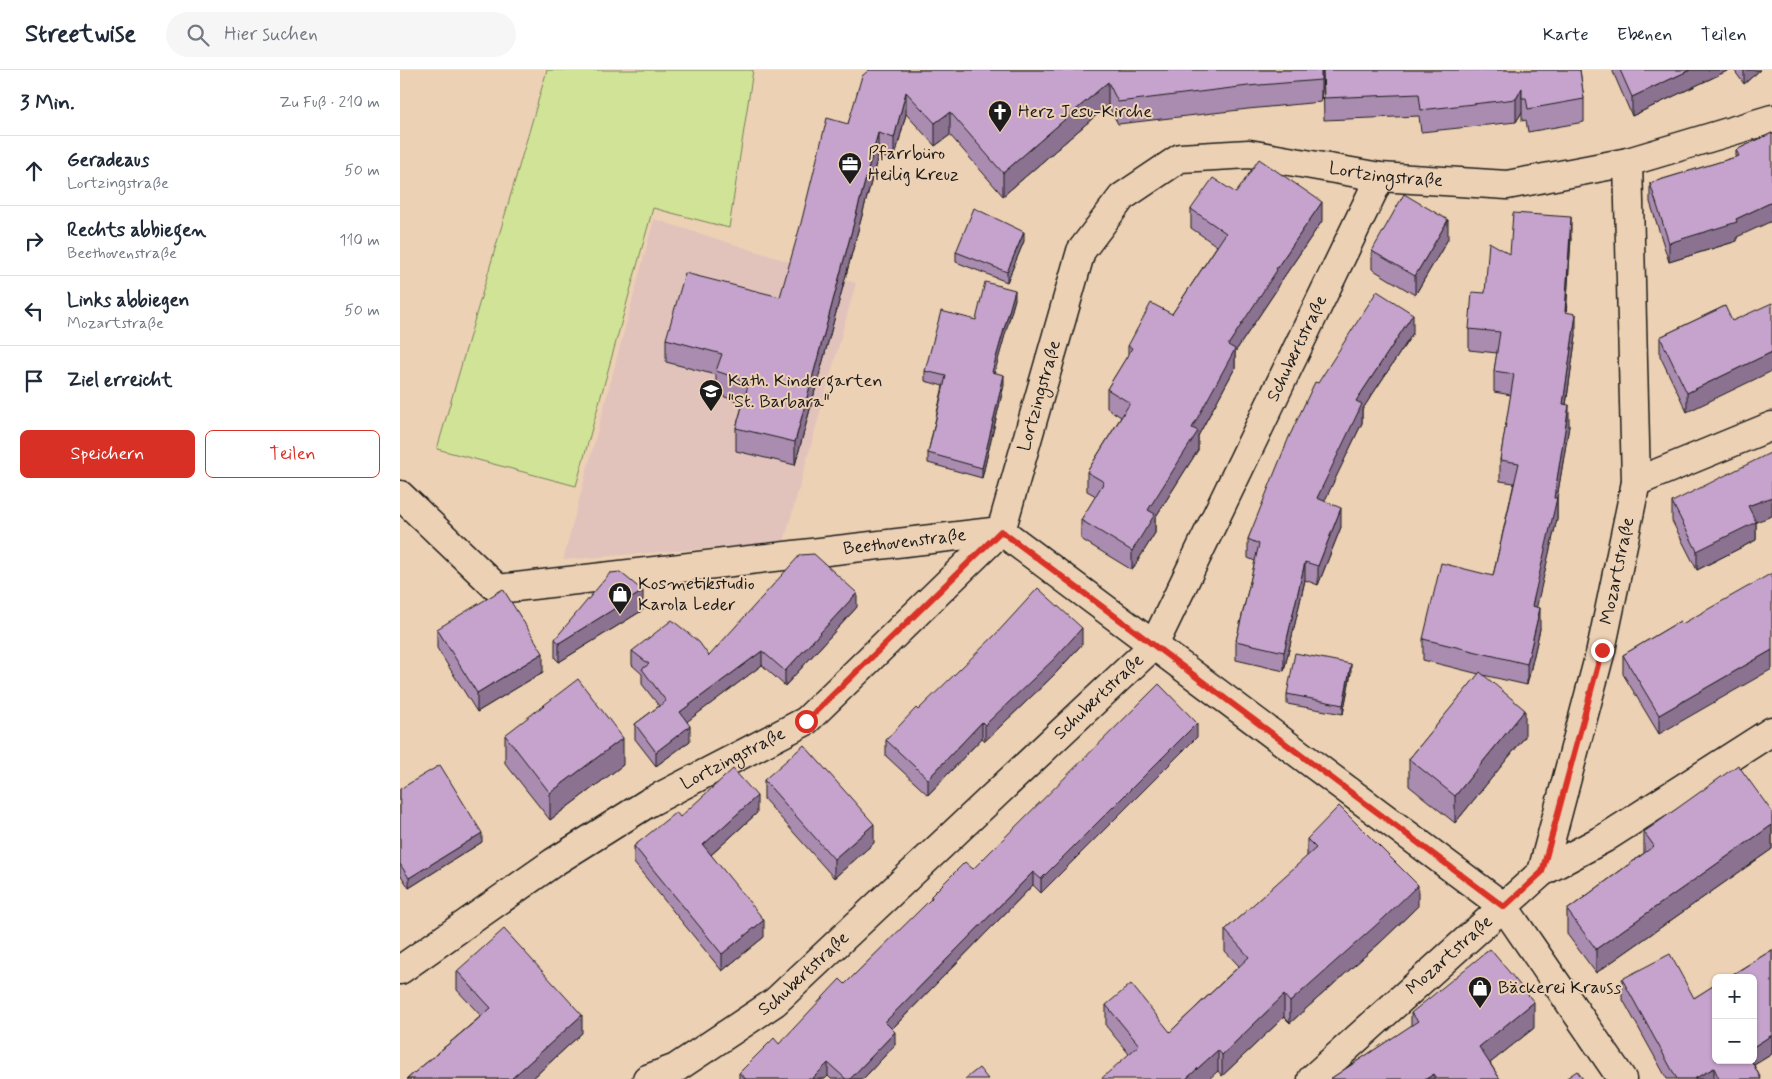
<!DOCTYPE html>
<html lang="de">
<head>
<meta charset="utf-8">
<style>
  body { margin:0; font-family:Mynerve,sans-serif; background:#f6f6f7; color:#1f2937 }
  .controls { position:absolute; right:15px; bottom:15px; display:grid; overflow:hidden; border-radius:8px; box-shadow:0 1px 4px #0004 }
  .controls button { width:45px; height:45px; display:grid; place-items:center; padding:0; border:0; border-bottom:1px solid #e0e1e3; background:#fff; color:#1f2937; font:25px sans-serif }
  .stop { position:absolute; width:15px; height:15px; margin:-11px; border:4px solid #d93025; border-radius:50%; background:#fff }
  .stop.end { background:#d93025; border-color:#fff; box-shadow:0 1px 5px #0008 }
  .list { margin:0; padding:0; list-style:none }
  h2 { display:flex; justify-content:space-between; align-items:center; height:65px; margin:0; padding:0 20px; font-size:21px }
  h2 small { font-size:16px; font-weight:400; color:#747a83 }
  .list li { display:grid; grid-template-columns:32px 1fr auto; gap:15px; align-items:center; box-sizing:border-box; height:70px; padding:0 20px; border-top:1px solid #e0e1e3 }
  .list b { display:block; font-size:19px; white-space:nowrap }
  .list p { margin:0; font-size:16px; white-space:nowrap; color:#747a83 }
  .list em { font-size:16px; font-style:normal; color:#747a83 }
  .actions { display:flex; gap:10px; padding:15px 20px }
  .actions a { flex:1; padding:11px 0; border:1px solid #d93025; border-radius:8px; text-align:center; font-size:18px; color:#d93025 }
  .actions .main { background:#d93025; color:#fff }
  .icon { flex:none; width:28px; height:28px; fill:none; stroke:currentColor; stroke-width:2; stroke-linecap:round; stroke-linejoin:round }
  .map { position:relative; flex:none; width:1372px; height:1009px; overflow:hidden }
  header { display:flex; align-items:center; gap:30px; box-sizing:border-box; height:70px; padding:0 25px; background:#fff; border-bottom:1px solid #e0e1e3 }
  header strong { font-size:24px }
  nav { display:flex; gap:28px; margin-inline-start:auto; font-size:18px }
  .search { width:350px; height:45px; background:#f6f6f7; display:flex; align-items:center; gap:12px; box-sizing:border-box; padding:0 18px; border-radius:28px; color:#747a83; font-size:19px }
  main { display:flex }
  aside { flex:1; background:#fff }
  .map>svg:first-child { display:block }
  .built { fill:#e1c3bc }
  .green { fill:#d1e397; stroke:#76805a }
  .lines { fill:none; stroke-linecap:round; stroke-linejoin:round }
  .minor-casing { stroke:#1c1c1c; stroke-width:31 }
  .minor { stroke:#edd1b4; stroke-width:28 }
  .wall { fill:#aa8cb0; stroke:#1c1c1c }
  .shaded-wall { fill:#8b7290; stroke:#1c1c1c }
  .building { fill:#c6a3cd; stroke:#1c1c1c }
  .route { stroke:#d93025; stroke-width:6 }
  .labels { text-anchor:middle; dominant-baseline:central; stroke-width:4; stroke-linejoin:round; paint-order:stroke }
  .poi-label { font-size:18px; fill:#1c1c1c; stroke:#edd1b4; text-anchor:start }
  .street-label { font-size:18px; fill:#1c1c1c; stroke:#edd1b4 }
</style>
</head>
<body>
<header>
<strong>Streetwise</strong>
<div class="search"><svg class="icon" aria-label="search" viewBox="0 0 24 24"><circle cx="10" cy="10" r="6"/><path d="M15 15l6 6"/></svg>Hier suchen</div>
<nav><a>Karte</a><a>Ebenen</a><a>Teilen</a></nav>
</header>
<main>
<aside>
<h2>3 Min.<small>Zu Fuß · 210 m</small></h2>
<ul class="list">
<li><svg class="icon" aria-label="ahead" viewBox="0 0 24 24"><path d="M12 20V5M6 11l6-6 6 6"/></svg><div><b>Geradeaus</b><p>Lortzingstraße</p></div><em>50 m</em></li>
<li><svg class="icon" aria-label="right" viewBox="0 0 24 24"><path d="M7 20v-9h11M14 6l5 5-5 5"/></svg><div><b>Rechts abbiegen</b><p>Beethovenstraße</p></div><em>110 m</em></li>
<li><svg class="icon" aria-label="left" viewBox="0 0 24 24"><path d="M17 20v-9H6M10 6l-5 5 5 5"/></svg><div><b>Links abbiegen</b><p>Mozartstraße</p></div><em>50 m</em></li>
<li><svg class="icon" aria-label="arrive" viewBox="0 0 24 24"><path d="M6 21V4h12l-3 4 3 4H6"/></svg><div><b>Ziel erreicht</b></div></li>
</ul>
<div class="actions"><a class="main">Speichern</a><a>Teilen</a></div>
</aside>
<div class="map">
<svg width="1372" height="1009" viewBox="0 0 1372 1009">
  <rect width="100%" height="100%" fill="#edd1b4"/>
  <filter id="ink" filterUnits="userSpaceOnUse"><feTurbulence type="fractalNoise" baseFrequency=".02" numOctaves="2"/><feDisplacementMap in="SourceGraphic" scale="10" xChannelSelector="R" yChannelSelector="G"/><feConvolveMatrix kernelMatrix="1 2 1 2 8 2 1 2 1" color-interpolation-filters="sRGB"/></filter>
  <g filter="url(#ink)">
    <path class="built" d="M 254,149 L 456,213 L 384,472 L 163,490 Z"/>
    <path class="green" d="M 147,0 L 353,0 L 329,158 L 253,138 L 176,416 L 37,379 Z"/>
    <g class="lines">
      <g class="minor-casing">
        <g id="minor">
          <path d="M 1236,412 L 1372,356"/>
          <path id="s1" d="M 0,425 L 98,519 L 601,461 L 1104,837 L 1222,1009"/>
          <path d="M 1142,802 L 1205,768 L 1372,661"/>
          <path id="s2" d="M 0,900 L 154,792 L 248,733 L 406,651 L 601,461 L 681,181 L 722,127 L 780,88 L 849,84 L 980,107 L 1107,115 L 1228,92 L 1372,49"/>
          <path id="s3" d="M 247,1009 L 276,998 L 375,932 L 754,575 L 980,107"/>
          <path id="s4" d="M 912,1009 L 1142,802 L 1201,580 L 1236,412 L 1228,92"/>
        </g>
      </g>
      <use href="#minor" class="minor"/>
    </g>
    <path class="wall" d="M 469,0 L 1180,0 L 1184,29 L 1184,52 L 1128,62 L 1126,50 L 1122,51 L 1122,42 L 1116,52 L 1021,62 L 1019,46 L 924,50 L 923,6 L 921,32 L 848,39 L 718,54 L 708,35 L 603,126 L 550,65 L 535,76 L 506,44 L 494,90 L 478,86 L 395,395 L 336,381 L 336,358 L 343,333 L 316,324 L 316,305 L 266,292 L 266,269 L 380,227 Z
      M 1213,0 L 1329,0 L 1232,46 L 1213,2 Z
      M 1334,0 L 1360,0 L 1344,14 Z
      M 1372,63 L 1337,167 L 1337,171 L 1269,192 L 1250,132 L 1250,113 L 1336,87 L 1336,80 Z
      M 836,123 L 922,151 L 877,217 L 877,219 L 835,282 L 835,298 L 798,366 L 798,380 L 755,448 L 755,463 L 732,500 L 681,469 L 681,450 L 696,426 L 687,421 L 687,402 L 721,347 L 707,338 L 707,319 L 728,285 L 728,276 L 772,244 L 817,176 L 791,158 L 791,139 Z
      M 1171,168 L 1166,242 L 1176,265 L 1166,335 L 1169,356 L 1157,428 L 1157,449 L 1136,537 L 1140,559 L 1127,615 L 1083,605 L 1125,667 L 1055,753 L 1009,716 L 1009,689 L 1079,604 L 1023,590 L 1023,569 L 1093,506 L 1114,413 L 1100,411 L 1100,390 L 1111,325 L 1094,322 L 1094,301 L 1097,283 L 1069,280 L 1069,259 L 1085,223 L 1110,184 Z
      M 1048,169 L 1015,225 L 972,199 L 972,181 Z
      M 624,171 L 607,212 L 556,192 L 556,182 Z
      M 615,229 L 594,303 L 604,315 L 582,408 L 528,393 L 528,383 L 543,316 L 525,311 L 525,301 L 576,250 Z
      M 1325,236 L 1287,342 L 1260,286 L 1260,267 Z
      M 1013,263 L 962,340 L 962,353 L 924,431 L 941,457 L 918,515 L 905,510 L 884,601 L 836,590 L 836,571 L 855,491 L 848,488 L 848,469 L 918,313 Z
      M 1272,432 L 1356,452 L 1356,470 L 1297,500 L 1272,451 Z
      M 457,537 L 385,616 L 362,595 L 286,652 L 290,671 L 256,696 L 235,669 L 235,654 L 259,636 L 242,614 L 242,604 L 232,595 L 232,581 L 309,586 Z
      M 243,540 L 159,592 L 155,588 L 155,569 Z
      M 1280,551 L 1259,664 L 1223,604 L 1223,585 Z
      M 37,559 L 143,602 L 77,642 L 37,578 Z
      M 682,574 L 654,605 L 585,671 L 582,668 L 528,725 L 486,686 L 486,670 L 518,640 Z
      M 951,603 L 943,644 L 887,634 L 887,624 Z
      M 105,665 L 223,695 L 150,750 L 105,693 Z
      M 797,667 L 641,823 L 633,815 L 492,959 L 495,975 L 463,1009 L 431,1009 L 428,1006 L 425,1009 L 339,1009 L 339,1003 L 379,974 L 445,914 L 531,830 L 531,826 L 573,799 Z
      M 364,710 L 474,773 L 434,808 L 364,729 Z
      M 0,719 L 82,772 L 9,818 L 0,804 Z
      M 1372,742 L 1372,779 L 1196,903 L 1167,864 L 1167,840 L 1244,783 L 1244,762 Z
      M 357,743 L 311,785 L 364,867 L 322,901 L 234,793 L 234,776 L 280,747 Z
      M 907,769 L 1018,836 L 983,870 L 890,953 L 884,947 L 822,1006 L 818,1001 L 729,984 L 706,956 L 706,935 L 770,962 L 839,896 L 825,881 L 825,860 L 907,787 Z
      M 1372,880 L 1372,984 L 1354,995 L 1361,1009 L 1267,1009 L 1222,928 L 1222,909 L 1294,928 Z
      M 57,901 L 182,963 L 132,1009 L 7,1009 L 81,946 L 57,920 Z
      M 1011,943 L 1134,958 L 1090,993 L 1100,1009 L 930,1009 L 1011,956 Z"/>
    <path class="shaded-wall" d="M 921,0 L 923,0 L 923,6 L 921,32 Z
      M 1290,0 L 1329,0 L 1232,46 L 1232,27 Z
      M 1344,0 L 1360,0 L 1344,14 Z
      M 708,12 L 708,35 L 603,126 L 603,103 Z
      M 1122,18 L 1122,42 L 1116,52 L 1116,29 Z
      M 506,22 L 506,44 L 494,90 L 494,68 Z
      M 550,42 L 550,65 L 535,76 L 535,53 Z
      M 478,63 L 478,86 L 395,395 L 395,372 Z
      M 922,132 L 922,151 L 877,217 L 877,219 L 835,282 L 835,298 L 798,366 L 798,380 L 755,448 L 755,463 L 732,500 L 732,481 L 748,440 L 792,358 L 828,275 L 876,199 Z
      M 1372,132 L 1372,151 L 1337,167 L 1337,171 L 1269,192 L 1269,173 L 1336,149 Z
      M 1171,147 L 1171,168 L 1165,263 L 1165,242 Z
      M 1048,150 L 1048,169 L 1015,225 L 1015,206 Z
      M 624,162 L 624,171 L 607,212 L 607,202 Z
      M 615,220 L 615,229 L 592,312 L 592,302 Z
      M 1013,244 L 1013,263 L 962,340 L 962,353 L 917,447 L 917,428 L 956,331 Z
      M 1176,244 L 1176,265 L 1163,355 L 1163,334 Z
      M 1372,282 L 1372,301 L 1287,342 L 1287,323 Z
      M 604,305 L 604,315 L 582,408 L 582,398 Z
      M 1169,335 L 1169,356 L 1157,428 L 1157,449 L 1132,557 L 1132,536 L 1154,428 Z
      M 1372,427 L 1372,446 L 1356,452 L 1356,470 L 1297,500 L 1297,481 L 1348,436 Z
      M 941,438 L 941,457 L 918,515 L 918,496 Z
      M 905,492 L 905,510 L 884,601 L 884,582 Z
      M 243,521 L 243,540 L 159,592 L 159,573 Z
      M 457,523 L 457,537 L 385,616 L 385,601 Z
      M 1140,538 L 1140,559 L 1127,615 L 1127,594 Z
      M 682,558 L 682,574 L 654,605 L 585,671 L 585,655 Z
      M 1372,580 L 1372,599 L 1259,664 L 1259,645 Z
      M 362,581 L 362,595 L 280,657 L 280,642 Z
      M 143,583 L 143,602 L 77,642 L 77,623 Z
      M 951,594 L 951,603 L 943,644 L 943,635 Z
      M 1125,640 L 1125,667 L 1055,753 L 1055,726 Z
      M 582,652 L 582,668 L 528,725 L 528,709 Z
      M 797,653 L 797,667 L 641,823 L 641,809 Z
      M 290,656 L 290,671 L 256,696 L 256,682 Z
      M 223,668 L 223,695 L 150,750 L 150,723 Z
      M 357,726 L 357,743 L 303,792 L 303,775 Z
      M 474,754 L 474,773 L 434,808 L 434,789 Z
      M 1372,755 L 1372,779 L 1196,903 L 1196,879 Z
      M 82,763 L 82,772 L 9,818 L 9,808 Z
      M 633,802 L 633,815 L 485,966 L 485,952 Z
      M 1018,815 L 1018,836 L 983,870 L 890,953 L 890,932 Z
      M 364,850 L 364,867 L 322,901 L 322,884 Z
      M 884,925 L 884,947 L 822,1006 L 822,985 Z
      M 1134,932 L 1134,958 L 1079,1002 L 1079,977 Z
      M 182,945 L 182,963 L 132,1009 L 111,1009 Z
      M 495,962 L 495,975 L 463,1009 L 450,1009 Z
      M 1372,965 L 1372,984 L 1346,1000 L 1346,990 L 1353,990 L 1353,977 Z
      M 818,980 L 818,1001 L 809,1009 L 786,1009 Z
      M 428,993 L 428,1006 L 425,1009 L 412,1009 Z
      M 1314,998 L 1314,1009 L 1294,1009 Z
      M 1034,1004 L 1034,1009 L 1026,1009 Z"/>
    <path class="building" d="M 469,0 L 921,0 L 921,10 L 848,16 L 718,32 L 708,12 L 603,103 L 550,42 L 535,53 L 506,22 L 494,68 L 478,63 L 395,372 L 336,358 L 349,312 L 316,301 L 322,284 L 266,269 L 285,203 L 380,227 L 401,153 L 427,48 L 448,54 L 462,6 Z
      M 923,0 L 1180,0 L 1184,29 L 1128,39 L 1126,28 L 1122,28 L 1122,18 L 1116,29 L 1021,40 L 1019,24 L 924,28 Z
      M 1220,0 L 1290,0 L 1232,27 Z
      M 1372,63 L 1372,132 L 1336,149 L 1337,152 L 1269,173 L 1250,113 L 1339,86 L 1336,80 Z
      M 859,89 L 922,132 L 876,199 L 877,200 L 828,275 L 835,279 L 792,358 L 798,361 L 748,440 L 755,444 L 732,481 L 681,450 L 704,412 L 687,402 L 730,333 L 707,319 L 732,278 L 728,276 L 751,233 L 772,244 L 826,163 L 791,139 L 813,108 L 836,123 Z
      M 1004,124 L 1048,150 L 1015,206 L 972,181 Z
      M 574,138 L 624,162 L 607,202 L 556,182 Z
      M 1113,143 L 1171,147 L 1165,242 L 1176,244 L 1163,334 L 1169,335 L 1154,428 L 1157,428 L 1132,536 L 1140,538 L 1127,594 L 1023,569 L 1041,493 L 1093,506 L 1119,393 L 1100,390 L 1114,304 L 1094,301 L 1100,262 L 1069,259 L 1072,222 L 1085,223 L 1089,172 L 1110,184 Z
      M 585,212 L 615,220 L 592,302 L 604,305 L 582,398 L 528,383 L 546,306 L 525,301 L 541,241 L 576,250 Z
      M 977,221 L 1013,244 L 956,331 L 962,334 L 917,428 L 941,438 L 918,496 L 905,492 L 884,582 L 836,571 L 859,474 L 848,469 L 889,367 L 915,312 L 918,313 Z
      M 1372,233 L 1372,282 L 1287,323 L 1260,267 L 1325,236 L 1332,251 Z
      M 1372,382 L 1372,427 L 1348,436 L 1356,452 L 1297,481 L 1272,432 Z
      M 414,484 L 457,523 L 385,601 L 362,581 L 280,642 L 290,656 L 256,682 L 235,654 L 266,631 L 242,599 L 249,594 L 232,581 L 272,550 L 299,572 L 309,586 L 400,485 Z
      M 220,502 L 243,521 L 159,573 L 155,569 L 210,503 Z
      M 1372,503 L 1372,580 L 1259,645 L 1223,585 L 1280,551 L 1282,554 Z
      M 638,518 L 682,558 L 654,589 L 585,655 L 582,652 L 528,709 L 486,670 L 516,638 L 518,640 L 595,565 Z
      M 103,519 L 143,583 L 77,623 L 37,559 Z
      M 895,583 L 951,594 L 943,635 L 887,624 Z
      M 1080,602 L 1125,640 L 1055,726 L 1009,689 Z
      M 178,609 L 223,668 L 150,723 L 105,665 Z
      M 759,614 L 797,653 L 641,809 L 633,802 L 485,952 L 495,962 L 450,1009 L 446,1009 L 428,993 L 412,1009 L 346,1009 L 339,1003 L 374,968 L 379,974 L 440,909 L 445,914 L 532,828 L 531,826 L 565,792 L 573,799 Z
      M 404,675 L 474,754 L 434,789 L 364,710 Z
      M 40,695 L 82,763 L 9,808 L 0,794 L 0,719 Z
      M 1338,695 L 1372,742 L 1372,755 L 1196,879 L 1167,840 L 1254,776 L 1244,762 Z
      M 333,699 L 357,726 L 303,775 L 364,850 L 322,884 L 234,776 L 276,742 L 280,747 Z
      M 939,736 L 1018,815 L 983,849 L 890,932 L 884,925 L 822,985 L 818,980 L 786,1009 L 701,1009 L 739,975 L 706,935 L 731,914 L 770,962 L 849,887 L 825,860 L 916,778 L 907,769 Z
      M 104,859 L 182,945 L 111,1009 L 7,1009 L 91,938 L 57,901 Z
      M 1090,879 L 1134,932 L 1079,977 L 1100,1009 L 1038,1009 L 1034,1004 L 1026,1009 L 930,1009 L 1018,951 L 1011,943 Z
      M 1372,880 L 1372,965 L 1353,977 L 1353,908 L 1327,908 Z
      M 1270,884 L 1294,928 L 1316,914 L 1316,990 L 1351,990 L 1361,1009 L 1319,1009 L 1314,998 L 1294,1009 L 1277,1009 L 1222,909 Z
      M 579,998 L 588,1009 L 565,1009 Z
      M 1177,1001 L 1183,1009 L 1165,1009 Z"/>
  </g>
  <g class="lines" filter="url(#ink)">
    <path class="route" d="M 406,651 L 601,461 L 1104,837 L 1142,802 L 1202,580"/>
  </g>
  <defs>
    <g id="church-pin" transform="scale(1.25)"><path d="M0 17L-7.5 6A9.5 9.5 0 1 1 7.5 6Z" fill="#1c1c1c" stroke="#edd1b4"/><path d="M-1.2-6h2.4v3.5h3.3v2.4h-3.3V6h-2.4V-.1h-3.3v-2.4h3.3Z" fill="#fff"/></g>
    <g id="office-pin" transform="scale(1.25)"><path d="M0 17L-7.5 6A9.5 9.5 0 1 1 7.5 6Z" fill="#1c1c1c" stroke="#edd1b4"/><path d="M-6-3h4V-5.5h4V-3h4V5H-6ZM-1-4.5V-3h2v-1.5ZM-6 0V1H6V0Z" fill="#fff"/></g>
    <g id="school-pin" transform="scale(1.25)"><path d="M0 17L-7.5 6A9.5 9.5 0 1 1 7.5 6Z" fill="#1c1c1c" stroke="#edd1b4"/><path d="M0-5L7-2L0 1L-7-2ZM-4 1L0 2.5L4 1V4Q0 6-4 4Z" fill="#fff"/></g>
    <g id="shop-pin" transform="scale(1.25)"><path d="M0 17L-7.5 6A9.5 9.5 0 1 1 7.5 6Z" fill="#1c1c1c" stroke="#edd1b4"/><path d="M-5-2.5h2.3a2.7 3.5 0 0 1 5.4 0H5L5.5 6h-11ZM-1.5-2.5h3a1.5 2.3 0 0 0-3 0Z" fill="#fff"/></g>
  </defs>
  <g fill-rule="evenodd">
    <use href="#church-pin" x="600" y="42"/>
    <use href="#office-pin" x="450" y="94"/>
    <use href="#school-pin" x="311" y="321"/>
    <use href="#shop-pin" x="220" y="524"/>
    <use href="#shop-pin" x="1080" y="918"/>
  </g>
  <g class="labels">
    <g class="poi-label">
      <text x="618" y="42">Herz Jesu-Kirche</text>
      <text x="468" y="84">Pfarrbüro<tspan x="468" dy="21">Heilig Kreuz</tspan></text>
      <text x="328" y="311">Kath. Kindergarten<tspan x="328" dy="21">"St. Barbara"</tspan></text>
      <text x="238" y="514">Kosmetikstudio<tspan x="238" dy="21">Karola Leder</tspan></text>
      <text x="1098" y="918">Bäckerei Krauss</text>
    </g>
    <g class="street-label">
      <text stroke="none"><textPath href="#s2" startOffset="1386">Lortzingstraße</textPath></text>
      <text stroke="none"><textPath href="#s3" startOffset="1000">Schubertstraße</textPath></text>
      <text stroke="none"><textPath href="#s2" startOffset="890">Lortzingstraße</textPath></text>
      <text stroke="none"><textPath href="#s1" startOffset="545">Beethovenstraße</textPath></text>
      <text stroke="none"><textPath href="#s4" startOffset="620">Mozartstraße</textPath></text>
      <text stroke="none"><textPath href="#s3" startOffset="595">Schubertstraße</textPath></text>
      <text stroke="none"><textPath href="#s2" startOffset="395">Lortzingstraße</textPath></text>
      <text stroke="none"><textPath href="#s4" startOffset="185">Mozartstraße</textPath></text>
      <text stroke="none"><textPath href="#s3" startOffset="190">Schubertstraße</textPath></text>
    </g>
  </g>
</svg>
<div class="controls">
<button>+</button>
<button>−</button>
</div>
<div class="stop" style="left:406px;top:651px"></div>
<div class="stop end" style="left:1202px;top:580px"></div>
</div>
</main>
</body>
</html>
